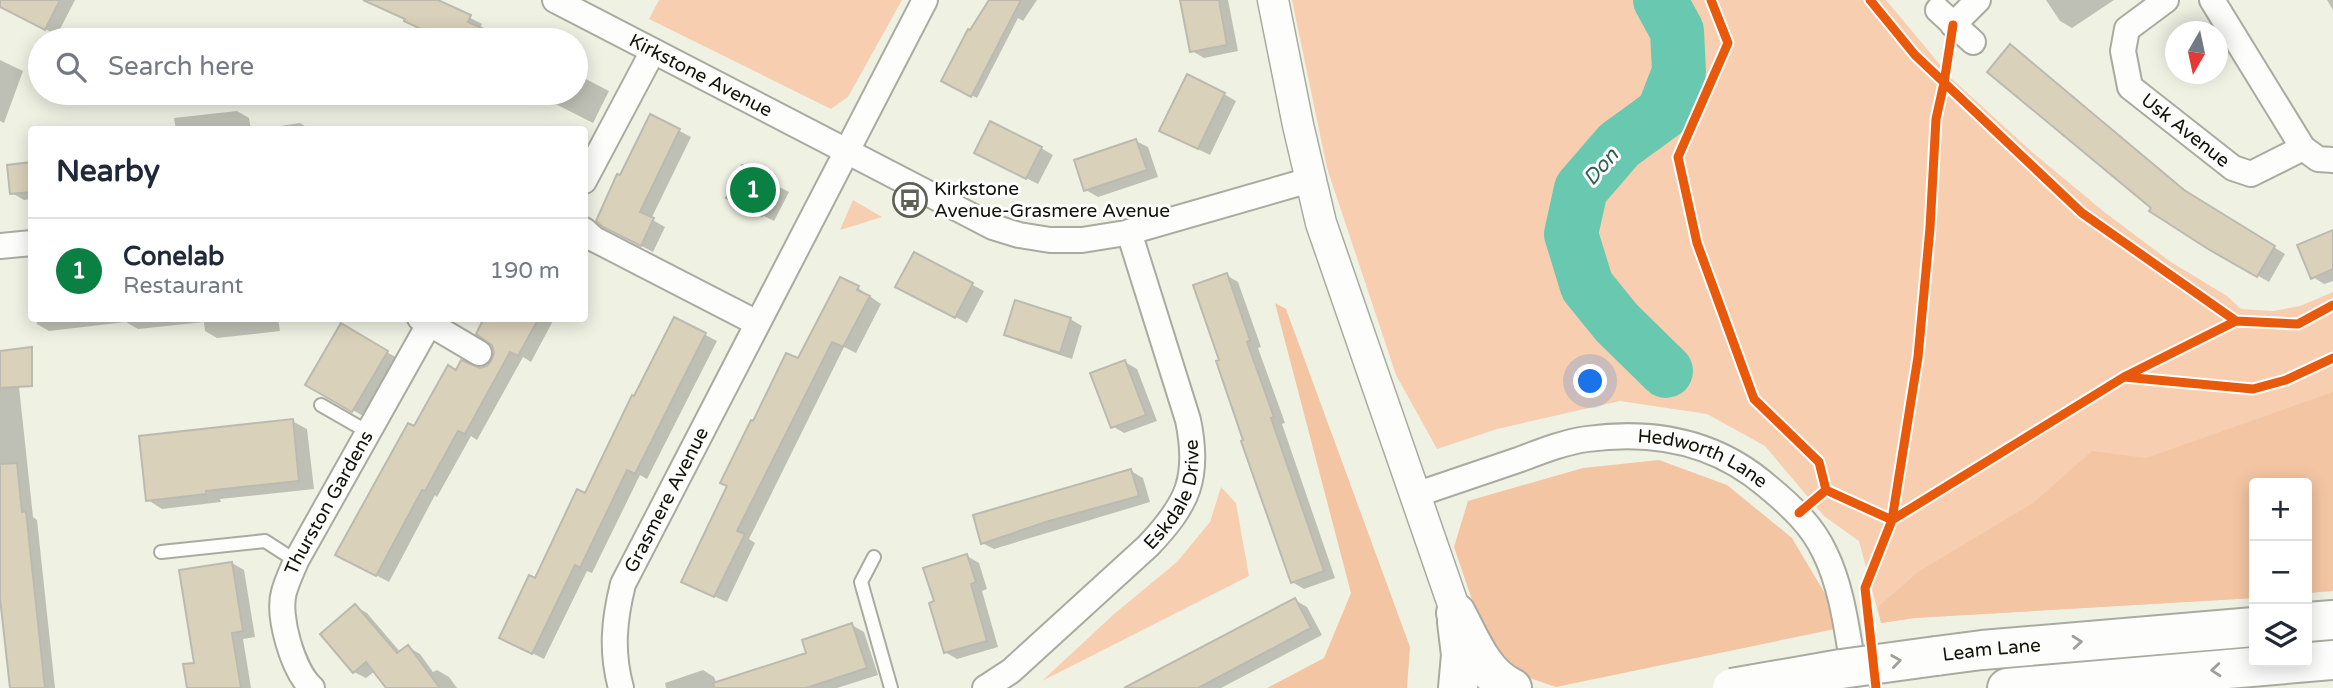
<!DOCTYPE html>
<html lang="en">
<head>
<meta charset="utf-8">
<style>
  body { margin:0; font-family:"Varela Round",sans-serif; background:#f2f2f3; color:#1f2937 }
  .controls { position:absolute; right:21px; bottom:21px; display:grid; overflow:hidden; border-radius:7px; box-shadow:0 4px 18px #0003 }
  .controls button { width:63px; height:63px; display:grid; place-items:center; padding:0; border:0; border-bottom:2px solid #e0e1e3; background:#fff; color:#1f2937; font:35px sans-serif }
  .compass { position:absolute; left:2165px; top:21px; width:63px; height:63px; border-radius:50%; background:#fff; box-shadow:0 4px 18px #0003; rotate:189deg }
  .you { position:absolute; left:1591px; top:382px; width:24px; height:24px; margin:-18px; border:5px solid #fff; border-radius:50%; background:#1a73e8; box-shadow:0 0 0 10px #1a73e833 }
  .badge { display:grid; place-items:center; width:46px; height:46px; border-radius:50%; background:#0b8043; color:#fff; font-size:23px; font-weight:700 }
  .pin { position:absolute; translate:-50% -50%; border:4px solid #fff; box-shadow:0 2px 7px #0006 }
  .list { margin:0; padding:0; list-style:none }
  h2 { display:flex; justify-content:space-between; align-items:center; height:91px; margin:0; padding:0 28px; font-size:30px }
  h2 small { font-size:23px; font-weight:400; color:#747a83 }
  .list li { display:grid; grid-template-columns:46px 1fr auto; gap:21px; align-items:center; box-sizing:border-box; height:105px; padding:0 28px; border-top:2px solid #e0e1e3 }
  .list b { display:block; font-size:26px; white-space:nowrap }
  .list p { margin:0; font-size:23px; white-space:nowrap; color:#747a83 }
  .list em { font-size:23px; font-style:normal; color:#747a83 }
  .icon { flex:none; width:38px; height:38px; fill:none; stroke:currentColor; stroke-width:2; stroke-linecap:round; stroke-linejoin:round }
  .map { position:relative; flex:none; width:2333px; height:688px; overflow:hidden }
  .search { position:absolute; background:#fff; box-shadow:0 4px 18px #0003; left:28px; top:28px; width:560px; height:77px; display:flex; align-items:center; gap:18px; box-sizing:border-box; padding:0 24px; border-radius:38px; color:#747a83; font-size:26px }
  .panel { position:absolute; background:#fff; box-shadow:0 4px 18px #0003; left:28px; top:126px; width:560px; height:196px; border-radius:7px }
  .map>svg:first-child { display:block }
  .green { fill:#f7cfb0 }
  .forest { fill:#f3c5a3 }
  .shadow { fill:#0003 }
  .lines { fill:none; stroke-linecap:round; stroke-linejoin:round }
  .river { stroke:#69c9b0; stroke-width:54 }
  .building { fill:#dad1ba; stroke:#bbbab0; stroke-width:2 }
  .service-casing { stroke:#aaaba0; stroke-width:16 }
  .minor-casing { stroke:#aaaba0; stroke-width:28 }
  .tertiary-casing { stroke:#aaaba0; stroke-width:33 }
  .trunk-casing { stroke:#aaaba0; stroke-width:42 }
  .service { stroke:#fdfdfb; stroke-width:12 }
  .minor { stroke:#fdfdfb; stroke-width:24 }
  .tertiary { stroke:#fdfdfb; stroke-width:30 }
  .trunk { stroke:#fdfdfb; stroke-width:38 }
  .trunk-bridge-casing { stroke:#aaaba0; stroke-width:42; stroke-linecap:butt }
  .trunk-bridge { stroke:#fdfdfb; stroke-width:38 }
  .cycleway-casing { stroke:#fff; stroke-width:13 }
  .cycleway { stroke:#e8590c; stroke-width:9 }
  .oneway { stroke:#9f9f9a }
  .labels { text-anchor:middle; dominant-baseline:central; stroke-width:6; stroke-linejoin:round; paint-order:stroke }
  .street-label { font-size:19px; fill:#111209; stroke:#fff }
  .poi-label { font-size:19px; fill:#111209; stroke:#fff; text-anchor:start }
  .water-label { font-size:21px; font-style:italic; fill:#2d6153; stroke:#fff }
</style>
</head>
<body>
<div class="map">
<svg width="2333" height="688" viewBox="0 0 2333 688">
  <rect width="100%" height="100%" fill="#eff1e3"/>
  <path class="green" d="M 659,0 L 902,0 L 848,97 L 831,109 L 649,19 Z
    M 1292,0 L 1886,0 L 1952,79 L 2032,152 L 2103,211 L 2171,262 L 2227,296 L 2241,309 L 2273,311 L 2300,306 L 2333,292 L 2333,591 L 2307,593 L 2307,483 L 2254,483 L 2254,598 L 1914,618 L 1881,623 L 1859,541 L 1824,516 L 1765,446 L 1707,414 L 1620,401 L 1497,429 L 1437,449 L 1396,375 L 1327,168 Z
    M 853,200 L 882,217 L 840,230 Z
    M 1221,487 L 1236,503 L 1249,576 L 1042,681 L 1114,614 L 1177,562 L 1210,522 Z"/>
  <path class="forest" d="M 1275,303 L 1286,309 L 1410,647 L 1407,688 L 1267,688 L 1324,658 L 1351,593 Z
    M 2333,392 L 2333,591 L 2307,593 L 2307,483 L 2254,483 L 2254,598 L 1914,618 L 1881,623 L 1878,607 L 1918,572 L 2033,503 L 2092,451 L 2146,458 Z
    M 1659,460 L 1727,485 L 1792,538 L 1827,597 L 1835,629 L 1556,687 L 1524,676 L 1484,635 L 1454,547 L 1468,501 L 1583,468 Z"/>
  <path class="shadow" d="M 20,0 L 75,0 L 57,35 L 25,19 Z
    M 364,0 L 435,0 L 482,24 L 479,29 L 503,40 L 446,40 Z
    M 991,0 L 1037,0 L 1023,21 L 1018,18 L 977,98 L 943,80 Z
    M 1182,0 L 1228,0 L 1238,51 L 1204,58 L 1192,51 Z
    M 2046,0 L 2114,0 L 2072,28 L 2060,21 Z
    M 2327,0 L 2333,0 L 2333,10 Z
    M 2011,47 L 2021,53 L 2195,198 L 2285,254 L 2269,282 L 2208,247 L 2153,208 Z
    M 0,60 L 23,71 L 4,123 L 0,121 Z
    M 576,74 L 609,91 L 593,123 L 534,93 L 576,93 Z
    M 1224,94 L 1236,101 L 1210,155 L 1173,137 Z
    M 237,111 L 249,118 L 251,130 L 176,130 L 174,118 Z
    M 651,116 L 691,137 L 651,219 L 665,227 L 653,252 L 617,233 L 621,177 Z
    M 300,123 L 311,130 L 266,130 L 266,128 Z
    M 1136,141 L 1148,147 L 1158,177 L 1098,197 L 1086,190 Z
    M 1041,148 L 1053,155 L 1038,184 L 988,159 Z
    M 32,164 L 32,199 L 24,200 L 12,193 Z
    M 743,168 L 789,192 L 774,221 L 740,204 Z
    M 2333,231 L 2333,281 L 2324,284 L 2313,277 Z
    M 915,254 L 984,291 L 967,323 L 909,293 Z
    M 1226,275 L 1238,282 L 1261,347 L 1258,348 L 1285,423 L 1282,424 L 1335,578 L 1304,589 L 1292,582 L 1221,361 Z
    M 858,288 L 881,304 L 856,353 L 844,347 L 749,539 L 755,543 L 727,602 L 695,588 L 729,486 L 754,423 L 798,361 Z
    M 36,318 L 278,318 L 280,331 L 217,338 L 205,331 L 204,322 L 138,329 L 126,322 L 49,331 L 37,324 Z
    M 486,318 L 554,319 L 531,362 L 523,357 L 477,440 L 471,436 L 437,497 L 435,495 L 389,582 L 349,561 L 415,428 L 457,372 L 488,367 L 496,352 Z
    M 675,319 L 717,341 L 647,479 L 640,475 L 592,573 L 587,571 L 544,659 L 513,644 L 535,580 L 586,495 Z
    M 1070,319 L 1082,326 L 1072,359 L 1018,341 L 1006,334 Z
    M 341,326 L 399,359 L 365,417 L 307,384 Z
    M 0,352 L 16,359 L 33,517 L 37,520 L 55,688 L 12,688 L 0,576 Z
    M 1125,362 L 1137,369 L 1157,421 L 1124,433 L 1112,426 Z
    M 292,421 L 307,429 L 314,489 L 220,499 L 221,502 L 162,509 L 148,500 Z
    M 1131,471 L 1143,478 L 1150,502 L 994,549 L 982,543 Z
    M 967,556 L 979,563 L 987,589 L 982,591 L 998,647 L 957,659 L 945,652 L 936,602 Z
    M 232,563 L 244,570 L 255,637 L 243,639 L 251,688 L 189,688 Z
    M 1295,600 L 1307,607 L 1322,635 L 1221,688 L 1127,688 Z
    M 355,606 L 367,613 L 401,653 L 408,647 L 420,654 L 433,672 L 437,670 L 449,677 L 457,688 L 388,688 L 375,671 L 366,678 L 354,672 Z
    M 852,625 L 864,632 L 878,675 L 837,688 L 666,688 L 665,683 L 703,670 L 714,677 L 717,684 L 809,654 Z"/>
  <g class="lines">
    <path class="river" d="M 1660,0 L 1677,31 L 1679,72 L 1663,113 L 1619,145 L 1581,189 L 1571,234 L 1587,286 L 1617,323 L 1666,371"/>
  </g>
  <path class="building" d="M 0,0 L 60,0 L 45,30 L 0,7 Z
    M 363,0 L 438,0 L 471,15 L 468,22 L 509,40 L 444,40 L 404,21 L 405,19 Z
    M 989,0 L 1021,0 L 971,97 L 941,81 L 968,29 L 970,30 Z
    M 1180,0 L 1219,0 L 1227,45 L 1190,52 Z
    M 2010,44 L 2184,190 L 2275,246 L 2257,277 L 2208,249 L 2149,211 L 2151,208 L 1987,72 Z
    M 1187,74 L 1225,93 L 1198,149 L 1159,131 Z
    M 650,114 L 680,129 L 640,212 L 654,218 L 641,246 L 603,227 L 596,221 L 617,174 L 620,175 Z
    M 990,121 L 1042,147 L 1026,179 L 974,153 Z
    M 1136,139 L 1147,170 L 1084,191 L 1074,160 Z
    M 32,162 L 32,192 L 10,194 L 7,165 Z
    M 742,165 L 778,183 L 762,216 L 726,198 Z
    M 2333,230 L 2333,269 L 2311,279 L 2297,245 Z
    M 914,252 L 973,283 L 955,318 L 895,287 Z
    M 1227,273 L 1250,340 L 1247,342 L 1274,417 L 1271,418 L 1324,571 L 1291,583 L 1241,441 L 1243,440 L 1216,361 L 1219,360 L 1193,285 Z
    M 840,277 L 859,286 L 857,290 L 870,296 L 843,347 L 832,342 L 737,531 L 745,534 L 714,597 L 681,582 L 727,486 L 720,483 L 751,420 L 753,421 L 786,353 L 798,358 Z
    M 1015,300 L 1071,318 L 1060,353 L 1004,335 Z
    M 674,317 L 706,333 L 635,474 L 627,470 L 580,568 L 575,565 L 532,654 L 499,638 L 529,575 L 535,578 L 577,489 L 585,493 L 632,395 L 634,396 Z
    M 484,318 L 539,318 L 518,356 L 510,352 L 465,434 L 458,431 L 425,491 L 422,490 L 376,576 L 335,555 L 408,423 L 414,426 L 448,365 L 456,370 L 461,360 L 480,368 L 487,366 L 491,361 L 494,353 L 492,345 L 476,334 Z
    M 341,323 L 388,351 L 352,412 L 305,385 Z
    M 32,347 L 32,386 L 0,388 L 0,351 Z
    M 1125,360 L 1146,415 L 1111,428 L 1090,373 Z
    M 293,419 L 299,481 L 206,491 L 206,494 L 146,501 L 139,436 Z
    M 17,463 L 22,512 L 26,511 L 45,688 L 10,688 L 0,598 L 0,464 Z
    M 1131,469 L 1139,496 L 1049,521 L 981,544 L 973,515 Z
    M 967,554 L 976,582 L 971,584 L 987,641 L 944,653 L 929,603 L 934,601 L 923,568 Z
    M 232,562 L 243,631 L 232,633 L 241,688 L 187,688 L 183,664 L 194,663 L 179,570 Z
    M 1295,598 L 1311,628 L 1217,678 L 1198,688 L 1124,688 Z
    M 355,604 L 397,653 L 408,645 L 440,688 L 386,688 L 366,662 L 353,673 L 320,634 Z
    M 852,623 L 867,668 L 806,688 L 714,688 L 713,683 L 806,653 L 802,640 Z"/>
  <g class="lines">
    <g class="service-casing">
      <path id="service" d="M 321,405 L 368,432
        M 161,552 L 265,541 L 296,561
        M 874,557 L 861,582 L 891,688"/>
    </g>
    <g class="minor-casing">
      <g id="minor">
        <path id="s1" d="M 555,0 L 993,227 L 1019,235 L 1050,240 L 1082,240 L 1126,233 L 1310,180"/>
        <path id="s2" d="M 2166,0 L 2127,29 L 2123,51 L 2130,87 L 2233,168 L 2251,174 L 2303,148"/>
        <path d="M 2212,0 L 2303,148 L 2318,159 L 2333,160"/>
        <path d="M 1938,10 L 1973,42"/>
        <path d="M 1953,25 L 1978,0"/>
        <path d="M 584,181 L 653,51"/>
        <path d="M 584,230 L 594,239 L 757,323"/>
        <path d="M 0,246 L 32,243"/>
        <path d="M 420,318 L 479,353"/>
        <path id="s3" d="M 1415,495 C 1450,483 1485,471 1521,459 C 1542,451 1565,442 1587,439 C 1653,430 1715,441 1767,486 C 1790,505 1812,525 1825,553 C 1845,594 1848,644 1857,688"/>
        <path id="s4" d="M 312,688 C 293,671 277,616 284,592 C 287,581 292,571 296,561 L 429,324"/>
        <path id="s5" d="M 621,688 C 611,652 614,620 623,584 L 925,0"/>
        <path id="s6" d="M 985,688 L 1011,671 L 1148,546 C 1188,504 1200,478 1188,420 L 1129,232"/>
      </g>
    </g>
    <g class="tertiary-casing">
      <path id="tertiary" d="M 1273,0 L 1298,125 L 1321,223 L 1456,613"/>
    </g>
    <g class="trunk-casing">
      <g id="trunk">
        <path d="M 1456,613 C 1470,639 1483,675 1512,688"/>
        <path d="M 1457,622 L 1461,655 L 1458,688"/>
        <path d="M 2307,622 L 2333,620"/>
        <path id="s7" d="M 1936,656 L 1982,650 L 2254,627"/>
        <path d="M 2007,688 L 2333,660"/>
      </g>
    </g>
    <use href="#service" class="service"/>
    <use href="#minor" class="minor"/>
    <use href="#tertiary" class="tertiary"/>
    <use href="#trunk" class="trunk"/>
    <g class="trunk-bridge-casing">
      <path id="trunk-bridge" d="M 1732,688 L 1841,669 L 1936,656"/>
    </g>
    <use href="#trunk-bridge" class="trunk-bridge"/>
    <g class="cycleway-casing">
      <path id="cycleway" d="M 1711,0 L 1728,43 L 1678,157 L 1697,243 L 1754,399 L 1819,462 L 1826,490 L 1799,513
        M 1870,0 L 1915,55 L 2082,213 L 2236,321 L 2298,324 L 2333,305
        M 2124,377 L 2236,321
        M 1826,490 L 1892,520 L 2124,377 L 2253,389 L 2286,380 L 2333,358
        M 1876,688 L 1865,588 L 1892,520 L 1918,357 L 1930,228 L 1936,119 L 1944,83 L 1953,25"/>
    </g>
    <use href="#cycleway" class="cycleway"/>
  </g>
  <defs><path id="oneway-chevron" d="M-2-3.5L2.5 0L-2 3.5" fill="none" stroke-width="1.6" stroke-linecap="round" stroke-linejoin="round" transform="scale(1.75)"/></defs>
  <g class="oneway">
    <use href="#oneway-chevron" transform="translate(2077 642) rotate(-5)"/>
    <use href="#oneway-chevron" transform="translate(1896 661) rotate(-8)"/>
    <use href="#oneway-chevron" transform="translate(2216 670) rotate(175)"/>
  </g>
  <defs>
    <g id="bus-ring" transform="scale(1.75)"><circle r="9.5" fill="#fff" stroke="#5f6055" stroke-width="1.5"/><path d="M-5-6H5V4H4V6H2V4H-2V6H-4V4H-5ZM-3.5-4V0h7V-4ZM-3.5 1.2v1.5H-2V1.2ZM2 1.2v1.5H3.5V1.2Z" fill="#5f6055"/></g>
  </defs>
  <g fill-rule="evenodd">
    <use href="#bus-ring" x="910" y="200"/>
  </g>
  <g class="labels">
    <g class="street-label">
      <text stroke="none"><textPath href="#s1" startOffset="164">Kirkstone Avenue</textPath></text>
      <text stroke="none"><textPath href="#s2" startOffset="178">Usk Avenue</textPath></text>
      <text stroke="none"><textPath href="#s3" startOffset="301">Hedworth Lane</textPath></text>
      <text stroke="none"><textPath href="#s6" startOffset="276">Eskdale Drive</textPath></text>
      <text stroke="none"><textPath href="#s5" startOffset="200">Grasmere Avenue</textPath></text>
      <text stroke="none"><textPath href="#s4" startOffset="203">Thurston Gardens</textPath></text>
      <text stroke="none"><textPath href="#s7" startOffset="56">Leam Lane</textPath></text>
    </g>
    <g class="poi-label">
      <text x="934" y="189">Kirkstone<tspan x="934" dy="22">Avenue-Grasmere Avenue</tspan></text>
    </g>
    <g class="water-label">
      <text transform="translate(1601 167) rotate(-49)">Don</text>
    </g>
  </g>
</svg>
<div class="controls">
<button>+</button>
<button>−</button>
<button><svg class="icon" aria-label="layers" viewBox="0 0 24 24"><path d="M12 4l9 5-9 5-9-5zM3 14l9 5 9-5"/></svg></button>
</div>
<svg class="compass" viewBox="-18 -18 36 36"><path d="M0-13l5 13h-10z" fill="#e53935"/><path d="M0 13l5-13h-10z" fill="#747a83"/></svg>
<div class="you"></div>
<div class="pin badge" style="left:753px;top:190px">1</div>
<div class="search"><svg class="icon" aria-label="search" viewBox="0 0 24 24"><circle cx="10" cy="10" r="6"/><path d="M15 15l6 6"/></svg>Search here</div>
<section class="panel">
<h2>Nearby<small></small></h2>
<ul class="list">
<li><span class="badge">1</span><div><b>Conelab</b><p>Restaurant</p></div><em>190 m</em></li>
</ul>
</section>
</div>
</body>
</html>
